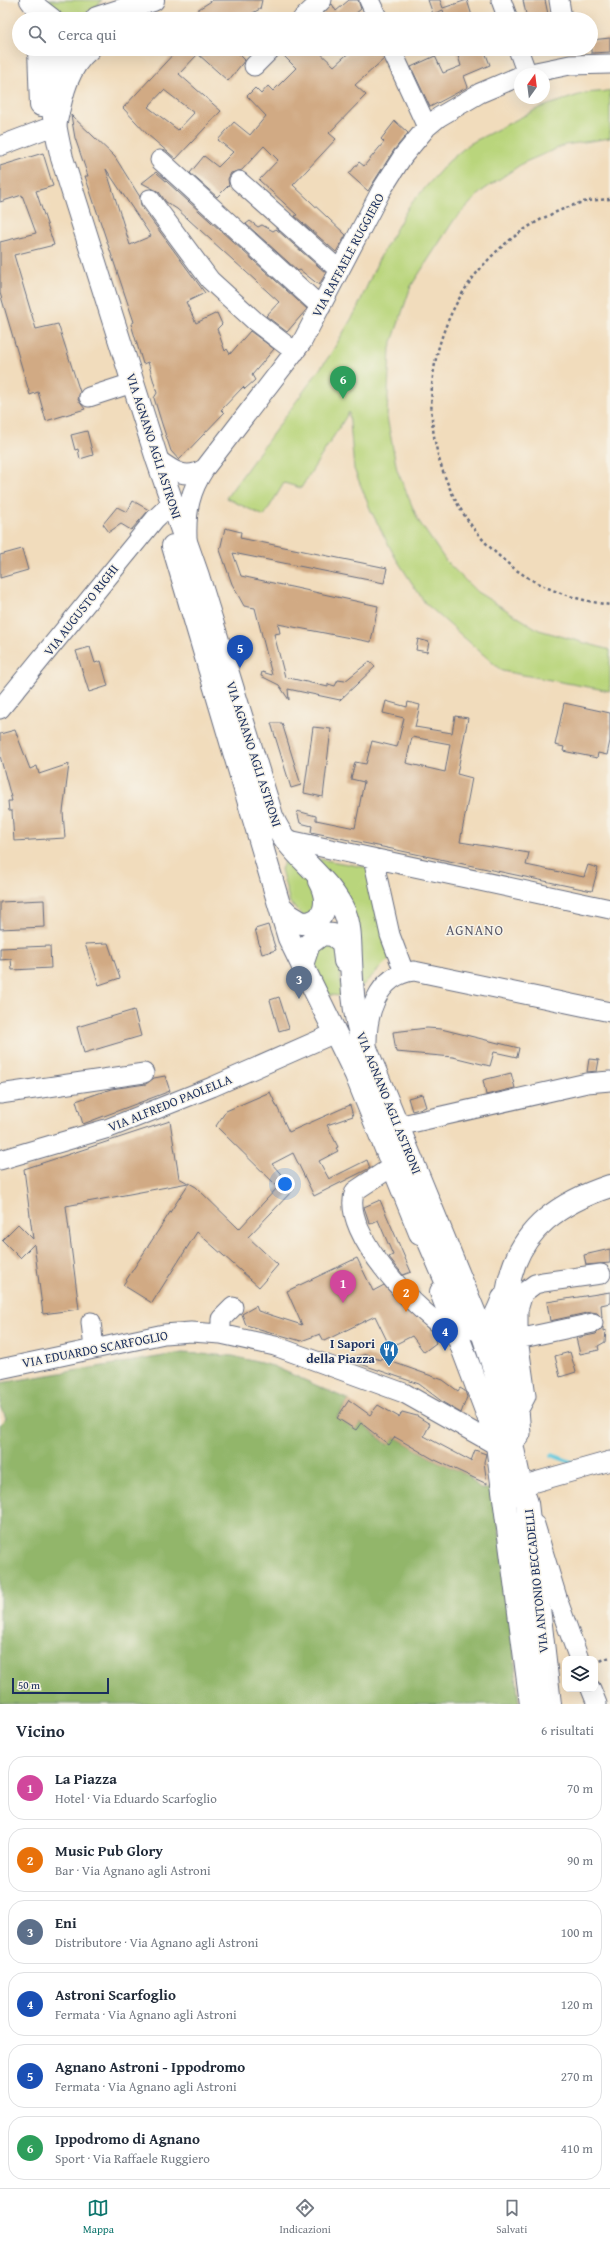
<!DOCTYPE html>
<html lang="it">
<head>
<meta charset="utf-8">
<style>
  body { margin:0; font-family:"Gentium Book Plus",serif; background:#f6f6f7; color:#1f2937 }
  .controls { position:absolute; right:12px; bottom:12px; display:grid; overflow:hidden; border-radius:8px; box-shadow:0 4px 16px #0002 }
  .controls button { width:36px; height:36px; display:grid; place-items:center; padding:0; border:0; border-bottom:1px solid #e0e1e3; background:#fff; color:#1f2937; font:20px sans-serif }
  .compass { position:absolute; left:514px; top:68px; width:36px; height:36px; border-radius:50%; background:#fff; box-shadow:0 4px 16px #0002; rotate:14deg }
  .scale { position:absolute; left:12px; bottom:10px; width:97px; box-sizing:border-box; padding-left:4px; border:2px solid #1b2f5e; border-top:0; font-size:11px; line-height:14px; white-space:nowrap; color:#1b2f5e; -webkit-text-stroke:3px #f7f3e8; paint-order:stroke }
  .you { position:absolute; left:285px; top:1184px; width:14px; height:14px; margin:-10px; border:3px solid #fff; border-radius:50%; background:#1a73e8; box-shadow:0 0 0 6px #1a73e833 }
  .badge { display:grid; place-items:center; width:26px; height:26px; border-radius:50%; background:#0f766e; color:#fff; font-size:13px; font-weight:700 }
  .pin { position:absolute; translate:-50% -33px; filter:drop-shadow(0 1px 2px #0008) }
  .pin::after { content:''; position:absolute; top:21px; width:14px; height:12px; background:inherit; clip-path:polygon(0 0,100% 0,50% 100%) }
  .list { margin:0; padding:0; list-style:none }
  h2 { display:flex; justify-content:space-between; align-items:center; height:52px; margin:0; padding:0 16px; font-size:17px }
  h2 small { font-size:13px; font-weight:400; color:#747a83 }
  .list li { display:grid; grid-template-columns:26px 1fr auto; gap:12px; align-items:center; box-sizing:border-box; height:64px; margin:0 8px 8px; padding:0 8px; border:1px solid #e0e1e3; border-radius:16px }
  .list b { display:block; font-size:15px; white-space:nowrap }
  .list p { margin:0; font-size:13px; white-space:nowrap; color:#747a83 }
  .list em { font-size:13px; font-style:normal; color:#747a83 }
  .icon { flex:none; width:22px; height:22px; fill:none; stroke:currentColor; stroke-width:2; stroke-linecap:round; stroke-linejoin:round }
  .map { position:relative; flex:none; width:610px; height:1704px; overflow:hidden }
  .search { position:absolute; background:#fff; box-shadow:0 4px 16px #0002; left:12px; right:12px; top:12px; height:44px; display:flex; align-items:center; gap:10px; box-sizing:border-box; padding:0 14px; border-radius:22px; color:#747a83; font-size:15px }
  .sheet { height:484px; background:#fff }
  nav { display:flex; justify-content:space-around; align-items:center; box-sizing:border-box; height:56px; border-top:1px solid #e0e1e3; background:#fff; font-size:11px; color:#747a83 }
  nav a { display:grid; justify-items:center; gap:2px }
  nav .on { color:#0f766e }
  .map>svg:first-child { display:block }
  .green { fill:#b9d57b; stroke:#6a826c }
  .forest { fill:#92b66b; stroke:#567264 }
  .lines { fill:none; stroke-linecap:round; stroke-linejoin:round }
  .stream { stroke:#5fc7dc; stroke-width:4 }
  .building { fill:#d1aa84; fill-rule:evenodd }
  .minor-casing { stroke:#666c7f; stroke-width:21 }
  .major-casing { stroke:#666c7f; stroke-width:24 }
  .highway-casing { stroke:#666c7f; stroke-width:24 }
  .path { stroke:#666c7f; stroke-width:2.5; stroke-dasharray:3 3; stroke-linecap:butt }
  .minor { stroke:#fff; stroke-width:19 }
  .major { stroke:#fff; stroke-width:22 }
  .highway { stroke:#fff; stroke-width:22 }
  .labels { text-anchor:middle; dominant-baseline:central; stroke-width:3; stroke-linejoin:round; paint-order:stroke }
  .street-label { font-size:13px; fill:#1b2f5e; stroke:#f7f3e8 }
  .poi-label { font-size:13px; font-weight:bold; fill:#1b2f5e; stroke:#f7f3e8; text-anchor:end }
  .neighbourhood-label { font-size:14px; letter-spacing:1px; fill:#5b5a6b; stroke:#f7f3e8 }
</style>
</head>
<body>
<div class="map">
<svg width="610" height="1704" viewBox="0 0 610 1704">
  <rect width="100%" height="100%" fill="#f7f3e8"/>
  <filter id="ink" filterUnits="userSpaceOnUse"><feTurbulence type="fractalNoise" baseFrequency=".025" numOctaves="2"/><feDisplacementMap in="SourceGraphic" scale="8" xChannelSelector="R" yChannelSelector="G"/><feConvolveMatrix kernelMatrix="1 2 1 2 8 2 1 2 1" color-interpolation-filters="sRGB"/></filter>
  <filter id="wash" filterUnits="userSpaceOnUse"><feTurbulence type="fractalNoise" baseFrequency=".012" numOctaves="4" result="noise"/><feDisplacementMap in="SourceGraphic" scale="16" xChannelSelector="R" yChannelSelector="G"/><feGaussianBlur stdDeviation="0.9" result="paint"/><feColorMatrix in="noise" values="0 0 0 0 0 0 0 0 0 0 0 0 0 0 0 0 0 1.4 0 .05"/><feComposite in="paint" operator="in"/></filter>
  <g filter="url(#wash)">
    <rect width="100%" height="100%" fill="#f1dcbc"/>
    <path class="green" d="M 42,0 L 102,0 C 86,22 60,17 42,0 Z
      M 610,91 L 610,138 L 565,145 L 523,163 L 482,191 L 454,220 L 411,286 L 390,348 L 387,417 L 397,470 L 418,520 L 446,561 L 477,592 L 539,630 L 610,650 L 610,691 L 502,671 L 425,603 L 395,557 L 371,511 L 354,469 L 349,412 L 301,488 L 284,483 L 264,516 L 226,498 L 330,355 L 356,311 L 378,261 L 409,206 L 448,162 L 469,144 L 539,108 L 585,93 Z
      M 288,856 L 317,896 L 319,907 L 304,917 L 290,903 L 281,869 Z
      M 308,857 L 370,868 L 389,959 L 361,987 L 356,934 Z
      M 325,940 L 340,953 L 341,996 L 329,995 L 313,960 L 314,951 Z"/>
    <path class="forest" d="M 182,1353 L 233,1356 L 273,1366 L 349,1400 L 337,1417 L 356,1430 L 361,1423 L 388,1445 L 395,1437 L 433,1459 L 468,1475 L 480,1489 L 494,1489 L 510,1612 L 519,1704 L 0,1704 L 0,1424 L 6,1418 L 0,1404 L 0,1383 Z"/>
    <g class="lines">
      <path class="stream" d="M 552,1455 L 574,1463"/>
    </g>
    <g id="blocks">
      <path class="building" d="M 213,0 L 262,0 L 260,9 L 249,15 L 253,19 L 201,19 L 197,10 Z
        M 349,0 L 358,0 L 361,9 L 349,19 L 318,19 L 332,4 L 336,11 Z
        M 428,0 L 440,0 L 443,8 L 467,0 L 473,19 L 446,19 L 443,10 L 433,14 Z
        M 523,0 L 545,0 L 549,19 L 527,19 Z
        M 610,38 L 610,52 L 591,53 L 591,40 Z
        M 178,49 L 234,49 L 245,60 L 228,81 L 198,54 L 179,74 L 221,111 L 176,159 L 148,135 L 123,108 ZM 164,90 L 194,113 L 178,130 L 148,107 Z
        M 282,49 L 316,49 L 334,66 L 353,49 L 376,49 L 384,59 L 355,85 L 366,95 L 329,133 L 336,139 L 293,185 L 346,235 L 336,252 L 295,216 L 297,215 L 259,180 L 278,160 L 264,146 L 242,170 L 231,173 L 228,179 L 229,185 L 217,197 L 190,173 L 204,156 L 218,167 L 233,152 L 218,140 L 234,122 L 250,135 L 266,116 L 247,96 L 255,88 L 261,94 L 268,86 L 273,91 L 296,68 L 281,53 Z
        M 456,49 L 484,49 L 490,65 L 464,76 L 468,87 L 430,107 L 411,67 L 435,56 L 443,73 L 461,66 Z
        M 71,115 L 115,157 L 140,197 L 141,206 L 205,293 L 186,302 L 196,323 L 217,313 L 222,324 L 217,329 L 225,351 L 227,349 L 230,354 L 250,331 L 274,349 L 252,375 L 255,380 L 245,389 L 243,387 L 221,410 L 224,413 L 179,460 L 171,451 L 162,424 L 154,398 L 157,393 L 148,362 L 143,364 L 131,324 L 134,322 L 85,176 L 88,176 L 75,138 ZM 106,169 L 151,236 L 130,245 Z
        M 395,121 L 408,133 L 394,150 L 368,191 L 349,174 L 359,162 L 364,166 L 384,142 L 381,139 Z
        M 43,153 L 53,186 L 36,191 L 54,245 L 14,255 L 36,329 L 58,324 L 80,392 L 78,400 L 85,409 L 46,421 L 38,392 L 30,395 L 0,293 L 0,242 L 36,233 L 22,195 L 0,202 L 0,166 Z
        M 156,172 L 307,309 L 287,332 L 266,316 L 279,302 L 177,209 L 166,202 L 159,192 L 142,183 Z
        M 250,221 L 258,227 L 262,225 L 273,231 L 276,229 L 326,273 L 319,285 L 300,270 L 298,271 L 246,224 Z
        M 87,431 L 93,455 L 80,459 L 78,449 L 75,450 L 71,435 Z
        M 133,501 L 149,510 L 131,530 L 121,524 L 109,532 L 103,524 L 117,507 L 127,512 Z
        M 225,528 L 241,532 L 240,538 L 387,568 L 384,583 L 233,553 L 241,576 L 378,606 L 371,642 L 278,624 L 280,633 L 274,634 L 285,677 L 328,687 L 328,684 L 335,686 L 338,680 L 345,681 L 370,661 L 375,667 L 340,700 L 288,689 L 289,700 L 279,685 L 261,676 L 262,672 L 272,675 L 255,608 L 244,606 L 232,584 L 220,550 Z
        M 22,549 L 28,570 L 0,578 L 0,555 Z
        M 418,639 L 429,642 L 427,652 L 416,650 Z
        M 90,647 L 95,663 L 101,661 L 108,686 L 89,692 L 76,651 Z
        M 386,701 L 407,707 L 408,702 L 420,705 L 415,727 L 452,733 L 455,716 L 468,718 L 457,774 L 472,778 L 460,842 L 529,853 L 526,865 L 584,877 L 588,865 L 598,868 L 592,891 L 311,832 L 312,826 L 300,823 L 297,811 L 316,816 L 316,820 L 355,828 L 364,782 L 351,779 L 355,762 L 366,764 L 372,741 L 397,747 L 404,718 L 383,713 ZM 412,737 L 450,744 L 445,772 L 406,763 Z
        M 564,703 L 610,713 L 610,741 L 607,755 L 598,753 L 597,758 L 563,751 L 564,747 L 555,745 Z
        M 271,723 L 282,723 L 301,785 L 291,788 Z
        M 313,727 L 331,729 L 323,797 L 304,793 Z
        M 15,730 L 30,769 L 37,766 L 39,774 L 69,764 L 63,812 L 65,838 L 14,841 L 12,811 L 9,811 L 8,801 L 12,801 L 0,756 L 0,734 Z
        M 44,900 L 45,927 L 0,929 L 0,902 Z
        M 268,925 L 276,950 L 262,954 L 255,929 Z
        M 108,943 L 120,978 L 99,985 L 85,944 Z
        M 50,946 L 51,968 L 12,970 L 11,959 L 0,960 L 0,948 Z
        M 279,997 L 289,1028 L 279,1031 L 270,1000 Z
        M 134,1010 L 141,1036 L 84,1053 L 77,1027 Z
        M 427,1028 L 441,1029 L 519,1048 L 517,1057 L 494,1052 L 490,1066 L 453,1057 L 396,1052 L 393,1032 Z
        M 589,1059 L 599,1060 L 597,1071 L 587,1072 Z
        M 511,1073 L 515,1088 L 486,1095 L 483,1080 Z
        M 165,1076 L 170,1091 L 83,1124 L 76,1101 L 111,1089 L 146,1084 L 154,1078 Z
        M 270,1092 L 289,1132 L 350,1105 L 353,1116 L 327,1125 L 338,1147 L 336,1148 L 338,1151 L 319,1161 L 329,1179 L 367,1160 L 370,1168 L 314,1196 L 293,1153 L 272,1164 L 294,1189 L 248,1237 L 278,1265 L 259,1287 L 197,1232 L 152,1303 L 123,1285 L 189,1183 L 196,1187 L 239,1229 L 278,1187 L 216,1126 L 226,1111 Z
        M 422,1094 L 426,1107 L 412,1111 L 408,1098 Z
        M 170,1121 L 179,1178 L 188,1183 L 66,1206 L 79,1309 L 43,1314 L 34,1244 L 20,1258 L 2,1240 L 18,1224 L 33,1239 L 24,1169 Z
        M 380,1200 L 411,1272 L 403,1275 L 389,1257 L 393,1255 L 378,1220 L 370,1224 L 368,1219 L 364,1207 Z
        M 610,1249 L 610,1263 L 586,1265 L 584,1255 Z
        M 357,1258 L 373,1291 L 384,1285 L 398,1301 L 432,1332 L 436,1343 L 424,1352 L 412,1336 L 390,1347 L 375,1316 L 324,1341 L 320,1334 L 301,1341 L 246,1325 L 242,1314 L 256,1306 L 258,1311 L 302,1325 L 287,1291 Z
        M 610,1292 L 610,1303 L 601,1305 L 602,1318 L 597,1313 L 591,1312 L 550,1321 L 547,1302 Z
        M 603,1327 L 603,1331 L 606,1330 L 605,1342 L 598,1346 L 599,1350 L 580,1354 L 576,1338 L 596,1334 Z
        M 570,1352 L 576,1372 L 560,1377 L 555,1356 Z
        M 366,1354 L 380,1360 L 381,1358 L 443,1380 L 458,1391 L 460,1388 L 465,1391 L 467,1397 L 461,1413 L 444,1403 L 419,1384 L 349,1360 Z
        M 349,1400 L 370,1415 L 378,1405 L 399,1417 L 402,1412 L 417,1416 L 430,1424 L 424,1436 L 471,1461 L 475,1450 L 486,1454 L 484,1462 L 487,1484 L 433,1459 L 395,1437 L 389,1445 L 361,1423 L 356,1430 L 337,1418 Z"/>
    </g>
  </g>
  <g filter="url(#ink)">
    <use href="#blocks" fill-opacity="0" stroke="#666c7f" stroke-width="1"/>
    <g class="lines">
      <g class="minor-casing">
        <path id="minor" d="M 369,0 L 378,19
          M 501,0 L 508,19
          M 559,0 L 562,19
          M 302,19 L 322,0
          M 391,49 L 427,127
          M 518,49 L 527,74
          M 254,66 L 271,49
          M 526,74 L 570,65 L 610,64
          M 0,146 L 45,129
          M 160,160 L 321,307
          M 239,181 L 339,270
          M 150,199 L 210,280 L 256,322 L 295,352
          M 89,397 L 123,386
          M 157,459 C 173,471 187,481 205,468
          M 187,538 C 186,510 190,491 205,468 L 302,342 L 382,189 L 403,156 L 427,127 L 439,117 L 480,93 L 520,76
          M 0,709 L 155,519 L 173,502
          M 284,839 L 610,909
          M 373,858 L 390,935 L 404,972
          M 367,1048 C 366,1016 376,975 414,971 L 610,1012
          M 0,1094 L 144,1073
          M 398,1126 L 587,1083 L 610,1081
          M 0,1160 L 109,1128 L 212,1087 L 335,1033
          M 393,1166 L 355,1191 C 338,1232 423,1319 457,1336
          M 91,1322 L 94,1349
          M 221,1334 L 221,1319 L 233,1307
          M 518,1339 L 593,1323
          M 0,1369 L 164,1334 L 191,1332 L 221,1334 L 275,1346 L 404,1393 L 498,1446
          M 513,1444 L 521,1434 L 519,1409 L 526,1396 L 518,1339 L 518,1310 L 523,1293 L 535,1284 L 543,1282 L 601,1274
          M 521,1486 L 610,1461
          M 535,1525 L 559,1604 L 579,1659
          M 591,1689 L 597,1704"/>
      </g>
      <g class="major-casing">
        <path id="major" d="M 31,0 L 38,9 L 51,19
          M 39,49 L 41,105
          M 66,49 C 43,82 54,122 62,158 L 157,459 L 198,576 L 272,816 C 287,855 329,875 345,913 C 351,927 350,944 351,959 C 352,984 353,1009 360,1034 L 480,1326 L 499,1384 L 521,1486 L 527,1503 L 550,1704
          M 173,546 L 289,938 L 356,1075 L 420,1233
          M 280,906 L 289,915 L 302,923 C 328,924 329,899 319,881
          M 302,965 L 309,944 L 322,934 L 333,935 L 343,943 L 345,961
          M 441,1292 L 496,1437 L 531,1704"/>
      </g>
      <g class="highway-casing">
        <path id="highway" d="M 97,18 L 153,0
          M 55,126 C 61,98 66,68 89,49
          M 413,1215 L 423,1228 L 464,1323 C 487,1341 496,1316 503,1298
          M 508,1424 C 506,1315 480,1229 610,1186"/>
      </g>
      <path class="path" d="M 610,199 C 600,200 589,200 580,203 C 545,214 514,233 489,259 C 398,354 417,510 530,579 C 554,593 583,601 610,605
        M 595,1663 L 610,1657"/>
      <use href="#minor" class="minor"/>
      <use href="#major" class="major"/>
      <use href="#highway" class="highway"/>
    </g>
  </g>
  <defs>
    <g id="restaurant-pin" transform="scale(1)"><path d="M0 17L-7.5 6A9.5 9.5 0 1 1 7.5 6Z" fill="#1f6fb2" stroke="#f7f3e8"/><path d="M-5-6h1v4h1v-4h1v4h1v-4h1v5L-1.5 .5V6h-2V.5L-5-1ZM5-6V6H3V1.5H1.5Q1.5-4 5-6Z" fill="#fff"/></g>
  </defs>
  <g fill-rule="evenodd">
    <use href="#restaurant-pin" x="389" y="1350"/>
  </g>
  <g class="labels">
    <g class="street-label">
      <text transform="translate(348 255) rotate(-62)">VIA RAFFAELE RUGGIERO</text>
      <text transform="translate(154 446) rotate(72)">VIA AGNANO AGLI ASTRONI</text>
      <text transform="translate(81 610) rotate(-52)">VIA AUGUSTO RIGHI</text>
      <text transform="translate(254 754) rotate(72)">VIA AGNANO AGLI ASTRONI</text>
      <text transform="translate(170 1103) rotate(-22)">VIA ALFREDO PAOLELLA</text>
      <text transform="translate(389 1103) rotate(68)">VIA AGNANO AGLI ASTRONI</text>
      <text transform="translate(95 1349) rotate(-11)">VIA EDUARDO SCARFOGLIO</text>
      <text transform="translate(536 1581) rotate(-96)">VIA ANTONIO BECCADELLI</text>
    </g>
    <g class="poi-label">
      <text x="375" y="1343">I Sapori<tspan x="375" dy="15">della Piazza</tspan></text>
    </g>
    <g class="neighbourhood-label">
      <text x="475" y="930">AGNANO</text>
    </g>
  </g>
</svg>
<div class="controls">
<button><svg class="icon" aria-label="layers" viewBox="0 0 24 24"><path d="M12 4l9 5-9 5-9-5zM3 14l9 5 9-5"/></svg></button>
</div>
<svg class="compass" viewBox="-18 -18 36 36"><path d="M0-13l5 13h-10z" fill="#e53935"/><path d="M0 13l5-13h-10z" fill="#747a83"/></svg>
<div class="scale">50 m</div>
<div class="you"></div>
<div class="pin badge" style="left:343px;top:1303px;background:#d1479c">1</div>
<div class="pin badge" style="left:406px;top:1312px;background:#e8710a">2</div>
<div class="pin badge" style="left:299px;top:999px;background:#5c6f8a">3</div>
<div class="pin badge" style="left:445px;top:1351px;background:#1a4fb4">4</div>
<div class="pin badge" style="left:240px;top:668px;background:#1a4fb4">5</div>
<div class="pin badge" style="left:343px;top:399px;background:#2e9e5b">6</div>
<div class="search"><svg class="icon" aria-label="search" viewBox="0 0 24 24"><circle cx="10" cy="10" r="6"/><path d="M15 15l6 6"/></svg>Cerca qui</div>
</div>
<section class="sheet">
<h2>Vicino<small>6 risultati</small></h2>
<ul class="list">
<li><span class="badge" style="background:#d1479c">1</span><div><b>La Piazza</b><p>Hotel · Via Eduardo Scarfoglio</p></div><em>70 m</em></li>
<li><span class="badge" style="background:#e8710a">2</span><div><b>Music Pub Glory</b><p>Bar · Via Agnano agli Astroni</p></div><em>90 m</em></li>
<li><span class="badge" style="background:#5c6f8a">3</span><div><b>Eni</b><p>Distributore · Via Agnano agli Astroni</p></div><em>100 m</em></li>
<li><span class="badge" style="background:#1a4fb4">4</span><div><b>Astroni Scarfoglio</b><p>Fermata · Via Agnano agli Astroni</p></div><em>120 m</em></li>
<li><span class="badge" style="background:#1a4fb4">5</span><div><b>Agnano Astroni - Ippodromo</b><p>Fermata · Via Agnano agli Astroni</p></div><em>270 m</em></li>
<li><span class="badge" style="background:#2e9e5b">6</span><div><b>Ippodromo di Agnano</b><p>Sport · Via Raffaele Ruggiero</p></div><em>410 m</em></li>
</ul>
</section>
<nav>
<a class="on"><svg class="icon" aria-label="map" viewBox="0 0 24 24"><path d="M3 6l6-2 6 2 6-2v14l-6 2-6-2-6 2zM9 4v14M15 6v14"/></svg>Mappa</a>
<a><svg class="icon" aria-label="directions" viewBox="0 0 24 24"><path d="M12 3l9 9-9 9-9-9zM9 14v-3h6M13 9l2 2-2 2"/></svg>Indicazioni</a>
<a><svg class="icon" aria-label="saved" viewBox="0 0 24 24"><path d="M7 4h10v16l-5-4-5 4z"/></svg>Salvati</a>
</nav>
</body>
</html>
